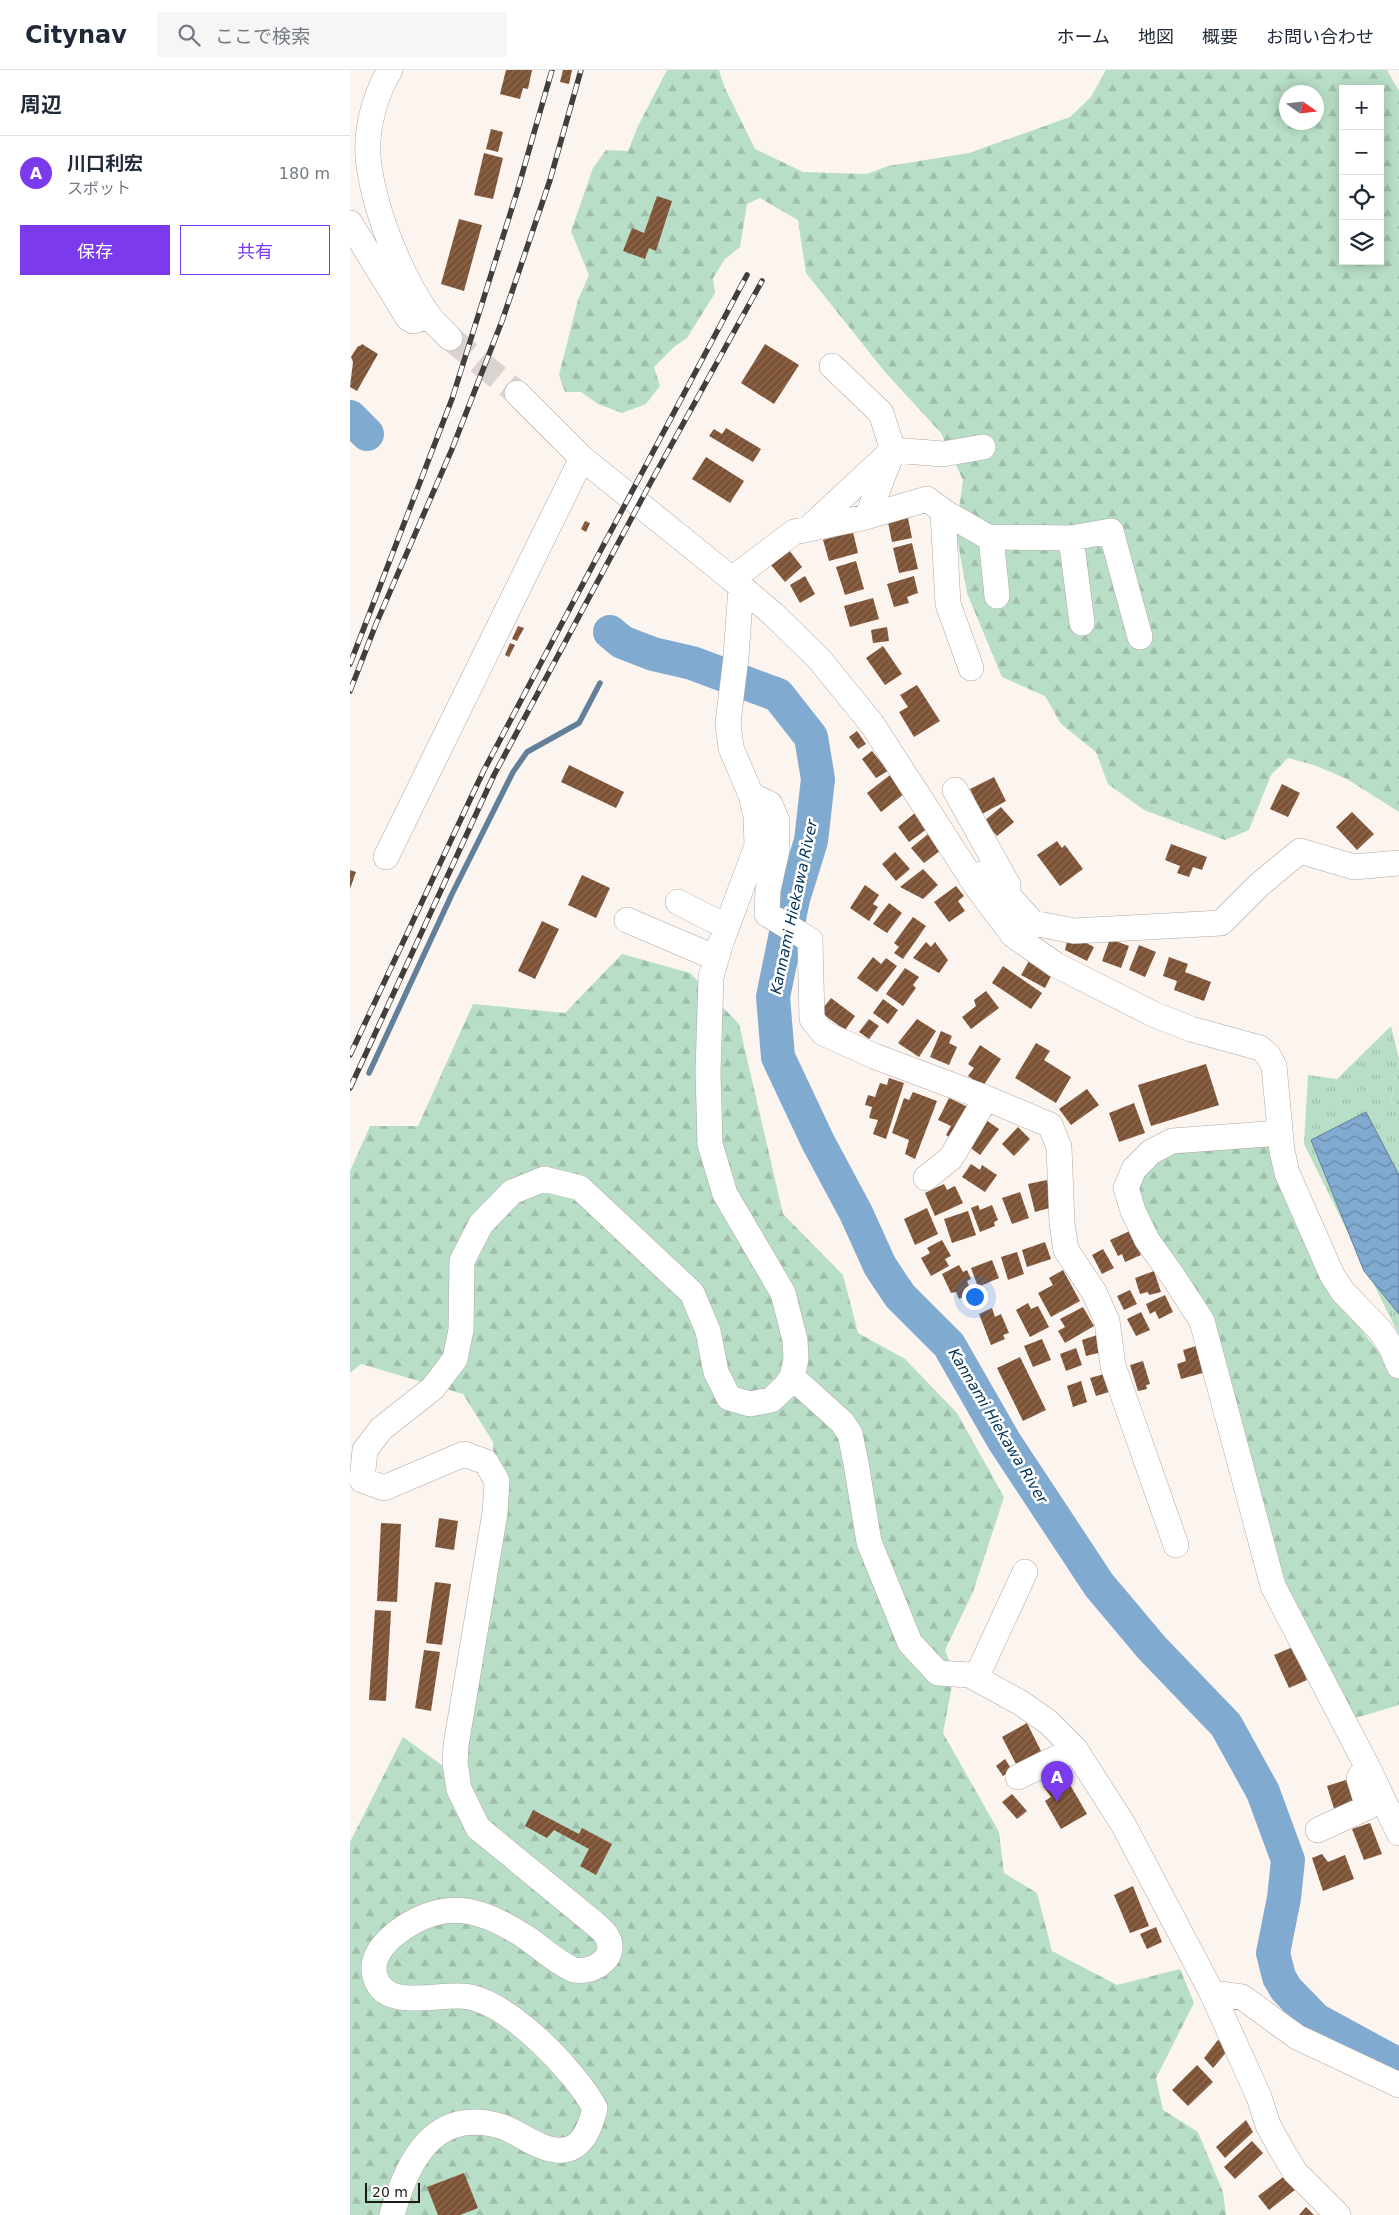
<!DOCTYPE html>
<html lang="ja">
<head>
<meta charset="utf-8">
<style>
  body { margin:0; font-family:"DejaVu Sans","Noto Sans JP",sans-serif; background:#f6f6f7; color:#1f2937 }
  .controls { position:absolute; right:15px; top:15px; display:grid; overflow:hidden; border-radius:0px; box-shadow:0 2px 12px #0003 }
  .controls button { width:45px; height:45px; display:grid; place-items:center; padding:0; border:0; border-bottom:1px solid #e0e1e3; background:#fff; color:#1f2937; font:25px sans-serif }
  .compass { position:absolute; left:929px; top:15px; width:45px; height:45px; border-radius:50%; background:#fff; box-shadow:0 2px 12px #0003; rotate:104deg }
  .scale { position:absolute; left:15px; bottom:12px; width:55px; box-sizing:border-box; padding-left:5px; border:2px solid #1d1b19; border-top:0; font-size:14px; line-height:18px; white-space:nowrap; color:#1d1b19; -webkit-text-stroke:4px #fff; paint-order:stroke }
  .you { position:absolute; left:624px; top:1226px; width:18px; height:18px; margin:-12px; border:4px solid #fff; border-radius:50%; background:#1a73e8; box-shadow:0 0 0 8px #1a73e833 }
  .badge { display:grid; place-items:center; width:32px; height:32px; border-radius:50%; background:#7c3aed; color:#fff; font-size:16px; font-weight:700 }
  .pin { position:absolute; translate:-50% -41px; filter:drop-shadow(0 1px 2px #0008) }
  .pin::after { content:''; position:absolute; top:26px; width:18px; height:15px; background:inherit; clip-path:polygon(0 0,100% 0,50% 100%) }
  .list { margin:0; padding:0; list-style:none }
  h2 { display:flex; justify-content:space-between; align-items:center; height:65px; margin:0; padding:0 20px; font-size:21px }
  h2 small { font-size:16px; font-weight:400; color:#747a83 }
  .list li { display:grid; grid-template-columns:32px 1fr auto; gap:15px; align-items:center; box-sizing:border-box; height:75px; padding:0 20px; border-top:1px solid #e0e1e3 }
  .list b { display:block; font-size:19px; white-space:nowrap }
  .list p { margin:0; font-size:16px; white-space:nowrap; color:#747a83 }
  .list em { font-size:16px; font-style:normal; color:#747a83 }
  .actions { display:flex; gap:10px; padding:15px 20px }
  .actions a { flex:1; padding:11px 0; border:1px solid #7c3aed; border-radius:0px; text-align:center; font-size:18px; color:#7c3aed }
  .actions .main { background:#7c3aed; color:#fff }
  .icon { flex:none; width:28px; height:28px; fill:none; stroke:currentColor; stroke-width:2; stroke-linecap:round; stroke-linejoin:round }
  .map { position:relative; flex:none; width:1049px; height:2145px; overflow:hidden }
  header { display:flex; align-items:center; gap:30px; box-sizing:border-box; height:70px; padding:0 25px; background:#fff; border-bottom:1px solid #e0e1e3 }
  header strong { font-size:24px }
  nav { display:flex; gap:28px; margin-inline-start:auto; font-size:18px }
  .search { width:350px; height:45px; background:#f6f6f7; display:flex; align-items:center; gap:12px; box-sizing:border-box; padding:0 18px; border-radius:0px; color:#747a83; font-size:19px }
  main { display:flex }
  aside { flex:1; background:#fff }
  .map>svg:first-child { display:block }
  .grass { fill:url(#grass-tufts) }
  .forest { fill:url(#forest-firs); fill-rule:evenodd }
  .water { fill:url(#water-waves); stroke:#637f99 }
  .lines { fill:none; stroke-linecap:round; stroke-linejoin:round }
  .stream { stroke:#637f99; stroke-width:5.5 }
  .river { stroke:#81aad0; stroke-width:34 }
  .building { fill:url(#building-hatch) }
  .minor-tunnel { stroke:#dad3cf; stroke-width:25; stroke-dasharray:25 12; stroke-linecap:butt }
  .minor-casing { stroke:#afa8a3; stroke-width:26 }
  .minor { stroke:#fff; stroke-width:25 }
  .rail-casing { stroke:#413f3c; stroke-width:5.5 }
  .rail { stroke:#fff; stroke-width:4; stroke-dasharray:11; stroke-linecap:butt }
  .labels { text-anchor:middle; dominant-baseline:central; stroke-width:5; stroke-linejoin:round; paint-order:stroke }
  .water-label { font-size:15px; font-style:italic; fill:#003054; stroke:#fff }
</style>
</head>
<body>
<header>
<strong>Citynav</strong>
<div class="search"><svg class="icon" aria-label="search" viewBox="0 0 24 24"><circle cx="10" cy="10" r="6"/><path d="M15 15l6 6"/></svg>ここで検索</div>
<nav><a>ホーム</a><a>地図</a><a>概要</a><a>お問い合わせ</a></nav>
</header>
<main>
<aside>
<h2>周辺<small></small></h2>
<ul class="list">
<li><span class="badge">A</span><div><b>川口利宏</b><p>スポット</p></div><em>180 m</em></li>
</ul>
<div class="actions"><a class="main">保存</a><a>共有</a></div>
</aside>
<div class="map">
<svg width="1049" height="2145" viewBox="0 0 1049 2145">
  <defs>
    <pattern id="grass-tufts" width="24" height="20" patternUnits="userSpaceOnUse" patternTransform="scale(1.25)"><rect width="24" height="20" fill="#b8dec7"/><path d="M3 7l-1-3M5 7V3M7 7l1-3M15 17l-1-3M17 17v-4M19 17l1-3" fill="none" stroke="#9ebeaa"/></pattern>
    <pattern id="forest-firs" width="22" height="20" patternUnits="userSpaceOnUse" patternTransform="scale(1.25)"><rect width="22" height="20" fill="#b8dec7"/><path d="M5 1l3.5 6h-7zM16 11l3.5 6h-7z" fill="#9ebeaa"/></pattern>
    <pattern id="water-waves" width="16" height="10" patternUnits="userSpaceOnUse" patternTransform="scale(1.25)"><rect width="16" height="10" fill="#81aad0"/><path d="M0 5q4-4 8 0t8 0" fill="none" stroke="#698aa8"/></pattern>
    <pattern id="building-hatch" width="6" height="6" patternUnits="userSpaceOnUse" patternTransform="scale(1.25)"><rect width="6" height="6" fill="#7d5235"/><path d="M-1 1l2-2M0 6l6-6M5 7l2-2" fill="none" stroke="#8c6c56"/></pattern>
  </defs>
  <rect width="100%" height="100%" fill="#fbf4ef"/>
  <path class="grass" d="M 1041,956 L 1049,989 L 1041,1033 L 1049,1035 L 1049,1265 L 954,1074 L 958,1005 L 987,1009 Z"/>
  <path class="forest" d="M 317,0 L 369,0 L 374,16 L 405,79 L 453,102 L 517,104 L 538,96 L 619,83 L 720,47 L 741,27 L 756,0 L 1037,0 L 1049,21 L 1049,742 L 997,709 L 964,695 L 938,688 L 921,705 L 899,760 L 875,770 L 794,740 L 758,714 L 746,682 L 711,654 L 695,626 L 652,607 L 617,523 L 606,462 L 613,410 L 591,363 L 535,302 L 456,203 L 448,150 L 410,128 L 397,134 L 390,177 L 375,189 L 363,208 L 365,223 L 337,268 L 324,277 L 304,297 L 310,316 L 296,334 L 272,343 L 248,334 L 231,322 L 215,322 L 209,305 L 228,230 L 239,205 L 221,161 L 243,98 L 256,80 L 278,81 L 288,56 ZM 993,19 L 1030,19 L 1030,191 L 993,191 ZM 936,22 L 966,22 L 966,52 L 936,52 Z
    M 272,884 L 340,903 L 389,954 L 433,1144 L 493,1205 L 508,1263 L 555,1289 L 607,1343 L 654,1427 L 623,1522 L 595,1580 L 604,1605 L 593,1663 L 649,1762 L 654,1803 L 687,1823 L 702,1881 L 767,1915 L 830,1899 L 844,1933 L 806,2008 L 813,2040 L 848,2062 L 873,2122 L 876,2145 L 0,2145 L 0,1772 L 53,1667 L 107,1706 L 147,1509 L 143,1372 L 113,1324 L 11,1294 L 0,1303 L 0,1101 L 20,1056 L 68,1056 L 123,934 L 215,943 Z
    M 1049,989 L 1049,1035 L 1041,1033 Z
    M 822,1071 L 931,1074 L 988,1229 L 1049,1309 L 1049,1635 L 1002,1649 L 935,1522 L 846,1237 L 798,1156 L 784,1110 Z"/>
  <path class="water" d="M 1016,1042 L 1049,1105 L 1049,1244 L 1014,1201 L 961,1070 Z"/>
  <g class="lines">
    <path class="stream" d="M 268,579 L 272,572
      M 19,1003 L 102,824 L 163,702 L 177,682 L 229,653 L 250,613"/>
    <path class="river" d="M 0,347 L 17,364
      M 260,562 L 272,572 L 303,584 L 342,593 L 428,625 L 461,667 L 468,709 L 461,771 L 443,829 L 423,927 L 428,987 L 468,1072 L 506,1143 L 530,1196 L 550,1226 L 599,1275 L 654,1371 L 749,1515 L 802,1578 L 876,1655 L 913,1722 L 938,1790 L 934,1828 L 923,1883 L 929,1907 L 936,1919 L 966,1950 L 1049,1995"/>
  </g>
  <path class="building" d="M 156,0 L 182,0 L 178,19 L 173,18 L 170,29 L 150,24 Z
    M 213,0 L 222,0 L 219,14 L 210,12 Z
    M 141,59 L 153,62 L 148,82 L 136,79 Z
    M 134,83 L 153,88 L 143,129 L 124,125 Z
    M 307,126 L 322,131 L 306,181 L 299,178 L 295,189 L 273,181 L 282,158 L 294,163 Z
    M 109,149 L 132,155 L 114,221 L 91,214 Z
    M 12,274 L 28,284 L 7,321 L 0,317 L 3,292 L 1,287 L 8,276 L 10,276 Z
    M 415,274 L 449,295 L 424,334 L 391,313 Z
    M 376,358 L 411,379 L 403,392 L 359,366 L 364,359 L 372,364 Z
    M 356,387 L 394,411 L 380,433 L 342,409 Z
    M 557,443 L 562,468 L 542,472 L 537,447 Z
    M 235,451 L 240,453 L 236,462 L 231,459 Z
    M 503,462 L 508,483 L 479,491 L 473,470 Z
    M 562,473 L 568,499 L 549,503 L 543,478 Z
    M 439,480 L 452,497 L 435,512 L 421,495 Z
    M 506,491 L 514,519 L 495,525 L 486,497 Z
    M 455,506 L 465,524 L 450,533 L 440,515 Z
    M 564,506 L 568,523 L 557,527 L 559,533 L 544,537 L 537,514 Z
    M 523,528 L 529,549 L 500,557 L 494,536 Z
    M 168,556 L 174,558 L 167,571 L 162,569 Z
    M 537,557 L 539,571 L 523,573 L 521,560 Z
    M 160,573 L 165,575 L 159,587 L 155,585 Z
    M 533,576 L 552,604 L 535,615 L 516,588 Z
    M 567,615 L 590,651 L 564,667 L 549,642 L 558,637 L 550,625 Z
    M 507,661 L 516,674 L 508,679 L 499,667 Z
    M 522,681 L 538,701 L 526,708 L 512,689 Z
    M 219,695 L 274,722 L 266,738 L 211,712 Z
    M 540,705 L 554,724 L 531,742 L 517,723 Z
    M 644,707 L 656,731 L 632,744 L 620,719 Z
    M 932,714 L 950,723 L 938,747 L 920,739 Z
    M 651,737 L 664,752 L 647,766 L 634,751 Z
    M 1002,742 L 1024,764 L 1007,780 L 986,757 Z
    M 565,743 L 577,759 L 559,772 L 548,757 Z
    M 578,764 L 591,780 L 574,793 L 561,778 Z
    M 707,771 L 712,778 L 715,775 L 733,799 L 710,816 L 687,785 Z
    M 821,774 L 857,787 L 852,800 L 843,797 L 839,807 L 827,803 L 830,796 L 815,790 Z
    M 545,782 L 560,799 L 546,811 L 532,794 Z
    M 573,799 L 588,815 L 573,829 L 550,817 Z
    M 0,800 L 6,802 L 0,819 Z
    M 232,805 L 260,818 L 246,848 L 218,835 Z
    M 515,815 L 529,825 L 523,834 L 528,837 L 519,851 L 500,838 Z
    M 606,816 L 614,826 L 608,831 L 615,841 L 599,852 L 584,832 Z
    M 539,833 L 552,843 L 537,863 L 523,854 Z
    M 563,847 L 576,856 L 553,889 L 544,883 L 549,877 L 544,873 Z
    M 192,851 L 209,859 L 185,909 L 168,901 Z
    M 719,864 L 744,877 L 737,891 L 715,880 Z
    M 760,869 L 779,876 L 771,898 L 752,891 Z
    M 576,872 L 581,877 L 585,872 L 598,890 L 589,903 L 563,888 Z
    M 789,875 L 806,882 L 795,907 L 779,900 Z
    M 523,887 L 531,894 L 536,888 L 547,896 L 527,922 L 507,908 Z
    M 819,887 L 838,894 L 835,902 L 861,912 L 854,931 L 824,920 L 827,911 L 813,906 Z
    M 679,891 L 702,904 L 695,918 L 671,905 Z
    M 653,896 L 692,923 L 681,939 L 642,913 Z
    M 555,898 L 569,907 L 563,915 L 566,918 L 553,936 L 536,924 Z
    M 636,921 L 649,938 L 621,959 L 612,947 L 626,936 L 624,930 Z
    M 481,928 L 505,946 L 495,960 L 470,942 Z
    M 533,929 L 548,940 L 538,954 L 523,943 Z
    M 519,949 L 529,956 L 519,969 L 509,962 Z
    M 567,949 L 586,961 L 569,987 L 548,973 Z
    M 591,961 L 602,966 L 599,973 L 607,977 L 599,995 L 580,987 Z
    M 686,973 L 700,981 L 694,990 L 721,1007 L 706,1033 L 665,1008 Z
    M 630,975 L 651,989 L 633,1016 L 618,1006 L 624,998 L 618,994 Z
    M 856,994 L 869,1035 L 801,1056 L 788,1015 Z
    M 539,1008 L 554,1013 L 536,1069 L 523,1064 L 528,1050 L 519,1048 L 522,1037 L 515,1035 L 518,1025 L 525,1027 L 530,1013 L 537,1015 Z
    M 737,1019 L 749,1035 L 721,1055 L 709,1039 Z
    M 563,1022 L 587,1031 L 565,1089 L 555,1084 L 559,1070 L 542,1063 L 554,1028 L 559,1030 Z
    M 599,1028 L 620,1038 L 601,1068 L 596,1065 L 601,1056 L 588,1050 Z
    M 784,1033 L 795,1063 L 769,1072 L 759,1043 Z
    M 636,1050 L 649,1059 L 630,1085 L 618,1076 Z
    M 668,1057 L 680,1069 L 664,1086 L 652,1074 Z
    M 621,1094 L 630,1100 L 632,1095 L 647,1105 L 635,1122 L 612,1107 Z
    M 697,1110 L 703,1137 L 685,1142 L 678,1114 Z
    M 594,1114 L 597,1120 L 605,1116 L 613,1133 L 585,1146 L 575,1123 Z
    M 670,1122 L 679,1148 L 662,1154 L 652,1128 Z
    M 628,1135 L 630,1140 L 642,1135 L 648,1150 L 644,1152 L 645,1156 L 630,1162 L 621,1138 Z
    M 577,1138 L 588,1164 L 565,1175 L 554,1149 Z
    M 618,1141 L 626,1165 L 602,1173 L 594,1149 Z
    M 780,1161 L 791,1185 L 775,1192 L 772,1184 L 768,1186 L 760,1170 Z
    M 592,1170 L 601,1186 L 595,1189 L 599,1196 L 581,1206 L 571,1188 L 580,1183 L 577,1178 Z
    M 695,1172 L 701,1189 L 677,1197 L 672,1180 Z
    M 753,1179 L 764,1198 L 752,1204 L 742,1185 Z
    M 667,1182 L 674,1204 L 658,1210 L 651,1187 Z
    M 642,1190 L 649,1208 L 628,1217 L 621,1198 Z
    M 609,1195 L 613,1202 L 617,1200 L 621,1209 L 617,1211 L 622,1223 L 609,1229 L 606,1222 L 601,1223 L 592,1204 Z
    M 713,1200 L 730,1231 L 701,1247 L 688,1223 L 703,1215 L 699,1208 Z
    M 804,1201 L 811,1222 L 799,1225 L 798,1222 L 790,1224 L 785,1208 Z
    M 780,1220 L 787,1234 L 774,1240 L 767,1226 Z
    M 815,1225 L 823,1242 L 809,1249 L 805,1241 L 800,1244 L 796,1234 Z
    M 678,1233 L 681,1239 L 688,1236 L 699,1257 L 680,1267 L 666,1240 Z
    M 733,1237 L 744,1256 L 715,1273 L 708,1261 L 715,1257 L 710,1249 Z
    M 642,1238 L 645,1247 L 651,1244 L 659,1263 L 653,1265 L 655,1269 L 641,1275 L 629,1244 Z
    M 791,1242 L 800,1260 L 786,1266 L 777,1249 Z
    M 747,1265 L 752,1282 L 736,1286 L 732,1270 Z
    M 692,1269 L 701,1290 L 683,1297 L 674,1276 Z
    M 846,1276 L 853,1303 L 831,1309 L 827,1294 L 836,1291 L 833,1280 Z
    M 726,1278 L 732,1295 L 716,1301 L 710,1284 Z
    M 670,1287 L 696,1340 L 673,1351 L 647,1298 Z
    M 793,1291 L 800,1314 L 796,1315 L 797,1319 L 788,1321 L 780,1295 Z
    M 754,1304 L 759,1322 L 746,1326 L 740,1308 Z
    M 731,1311 L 737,1332 L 723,1337 L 717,1316 Z
    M 89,1448 L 108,1451 L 104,1480 L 85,1477 Z
    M 31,1453 L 51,1454 L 47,1532 L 27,1531 Z
    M 85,1512 L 101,1514 L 92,1575 L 76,1573 Z
    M 25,1540 L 41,1541 L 36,1631 L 19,1630 Z
    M 943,1577 L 957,1610 L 939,1618 L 924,1585 Z
    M 74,1580 L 90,1582 L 81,1641 L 65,1638 Z
    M 677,1653 L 691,1681 L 666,1694 L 652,1667 Z
    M 655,1689 L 662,1700 L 653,1706 L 646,1696 Z
    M 715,1706 L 737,1744 L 711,1759 L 695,1731 L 701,1727 L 693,1716 Z
    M 996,1710 L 1003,1731 L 985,1742 L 977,1716 Z
    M 662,1724 L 677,1741 L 667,1749 L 652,1732 Z
    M 183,1740 L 229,1764 L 232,1758 L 262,1774 L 246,1805 L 230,1796 L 239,1779 L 204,1760 L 197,1768 L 175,1756 Z
    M 1020,1753 L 1032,1784 L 1014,1790 L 1002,1759 Z
    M 972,1784 L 978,1792 L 995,1785 L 1004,1809 L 973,1821 L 962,1788 Z
    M 783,1816 L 799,1856 L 780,1863 L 764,1825 Z
    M 806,1857 L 812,1872 L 797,1879 L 790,1864 Z
    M 868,1970 L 879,1979 L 863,1998 L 854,1988 Z
    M 847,1995 L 863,2012 L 838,2036 L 822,2020 Z
    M 896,2050 L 903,2062 L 875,2088 L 866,2077 Z
    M 902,2071 L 913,2083 L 885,2109 L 874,2097 Z
    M 114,2103 L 128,2138 L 110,2145 L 88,2145 L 77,2117 Z
    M 936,2105 L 946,2119 L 919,2140 L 908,2126 Z
    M 956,2137 L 964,2145 L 949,2145 Z"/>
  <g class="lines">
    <path class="minor-tunnel" d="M 100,268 L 167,323"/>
    <g class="minor-casing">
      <path id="minor" d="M 40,0 C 25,25 16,58 18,87 C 23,138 50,205 79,246 C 85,254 93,261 100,268
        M 0,153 L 58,248 L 63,251 L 79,246
        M 482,296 L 531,343 L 543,380 L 518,445
        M 167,323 L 232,388 L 382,509 L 423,544 L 469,589 L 522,654 L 629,820 L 663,865 L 706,895 L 803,944 L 841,959 L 910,978 L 918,985 L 924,996 L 932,1081 L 937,1103 L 982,1205 L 993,1222 L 1030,1260 L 1040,1275 L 1049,1296
        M 593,442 L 598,534 L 621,598
        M 459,458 L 543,380 L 593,384 L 633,377
        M 641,467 L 647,526
        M 721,468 L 732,553
        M 382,509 L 444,462 L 512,448 L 577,429 L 596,443 L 638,467 L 721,468 L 761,461 L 790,567
        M 605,720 L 658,815
        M 401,725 L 420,734 L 427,751 L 427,780 L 418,820 L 417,844 L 460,870 L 462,949 L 473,963 L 524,986 L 636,1028 L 700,1055 L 709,1077 L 712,1153 L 716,1180 L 744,1222 L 757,1251 L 763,1296 L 826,1475
        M 36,787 L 232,388
        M 621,808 L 637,802 L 683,853 L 724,861 L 871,853 L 909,815 L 950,781 L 1004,797 L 1049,793
        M 328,832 L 377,857
        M 277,850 L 366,888
        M 930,1063 L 822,1071 L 801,1082 L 784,1099 L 776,1118 L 783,1141 L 797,1170 L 822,1205 L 852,1251 L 923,1516 L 1018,1698 L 1049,1763
        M 576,1108 L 601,1088 L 636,1028
        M 442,1307 L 492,1352 L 500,1364 L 506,1393 L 519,1472 L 560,1573 L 588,1603 L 620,1605 L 671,1633 L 698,1652 L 725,1679 L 773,1754 L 862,1923 L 909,2027 L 918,2055 L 930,2077 L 945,2102 L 988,2145
        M 626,1608 L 675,1502
        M 668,1707 L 725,1679
        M 968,1760 L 1018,1737 L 1009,1708 L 1011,1705
        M 862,1923 L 892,1927 L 947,1967 L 1049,2015
        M 42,2145 C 57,2092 83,2037 150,2056 C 164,2060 177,2071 191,2076 C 225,2090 238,2068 245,2038 C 225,2001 162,1936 120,1927 C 92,1921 34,1943 25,1906 C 20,1888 33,1874 45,1864 C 93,1827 130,1837 177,1868 C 193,1879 207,1893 224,1900 C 245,1904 270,1885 256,1865 C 253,1860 248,1857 244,1853 L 128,1758 L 109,1719 L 105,1693 L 106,1675 L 145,1443 L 147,1411 L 136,1392 L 114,1384 L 34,1418 L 12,1410 L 15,1380 L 31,1359 L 83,1318 L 105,1289 L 111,1260 L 112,1191 L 131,1154 L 162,1122 L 194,1109 L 230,1118 L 342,1223 L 358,1261 L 366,1302 L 379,1328 L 400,1334 L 421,1330 L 435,1317 L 442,1307 L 446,1289 L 445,1270 L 433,1223 L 375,1124 L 360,1074 L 358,1002 L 361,907 L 370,875 L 407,776 L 406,746 L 401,725 L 381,678 L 378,653 L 386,587 L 391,517"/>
    </g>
    <use href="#minor" class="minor"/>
    <g class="rail-casing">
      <path id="rail" d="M 0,594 L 102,329 L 167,122 L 202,0
        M 0,621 L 26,554 L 102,379 L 152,251 L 200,110 L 231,0
        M 0,985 L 134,700 L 397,205
        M 0,1018 L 144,705 L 302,410 L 412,211"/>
    </g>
    <use href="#rail" class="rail"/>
  </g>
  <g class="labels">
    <g class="water-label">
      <text transform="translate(444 837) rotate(-78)">Kannami Hiekawa River</text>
      <text transform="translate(648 1356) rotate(59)">Kannami Hiekawa River</text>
    </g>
  </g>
</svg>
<div class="controls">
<button>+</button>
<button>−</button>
<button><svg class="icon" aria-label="locate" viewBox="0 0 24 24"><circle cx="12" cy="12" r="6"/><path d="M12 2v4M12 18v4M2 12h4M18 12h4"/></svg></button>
<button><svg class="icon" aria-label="layers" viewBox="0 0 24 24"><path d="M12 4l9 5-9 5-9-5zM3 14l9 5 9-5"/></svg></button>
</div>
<svg class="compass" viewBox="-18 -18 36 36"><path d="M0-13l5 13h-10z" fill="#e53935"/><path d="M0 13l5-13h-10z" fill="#747a83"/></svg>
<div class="scale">20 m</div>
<div class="you"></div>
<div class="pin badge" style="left:707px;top:1732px">A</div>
</div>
</main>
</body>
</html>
